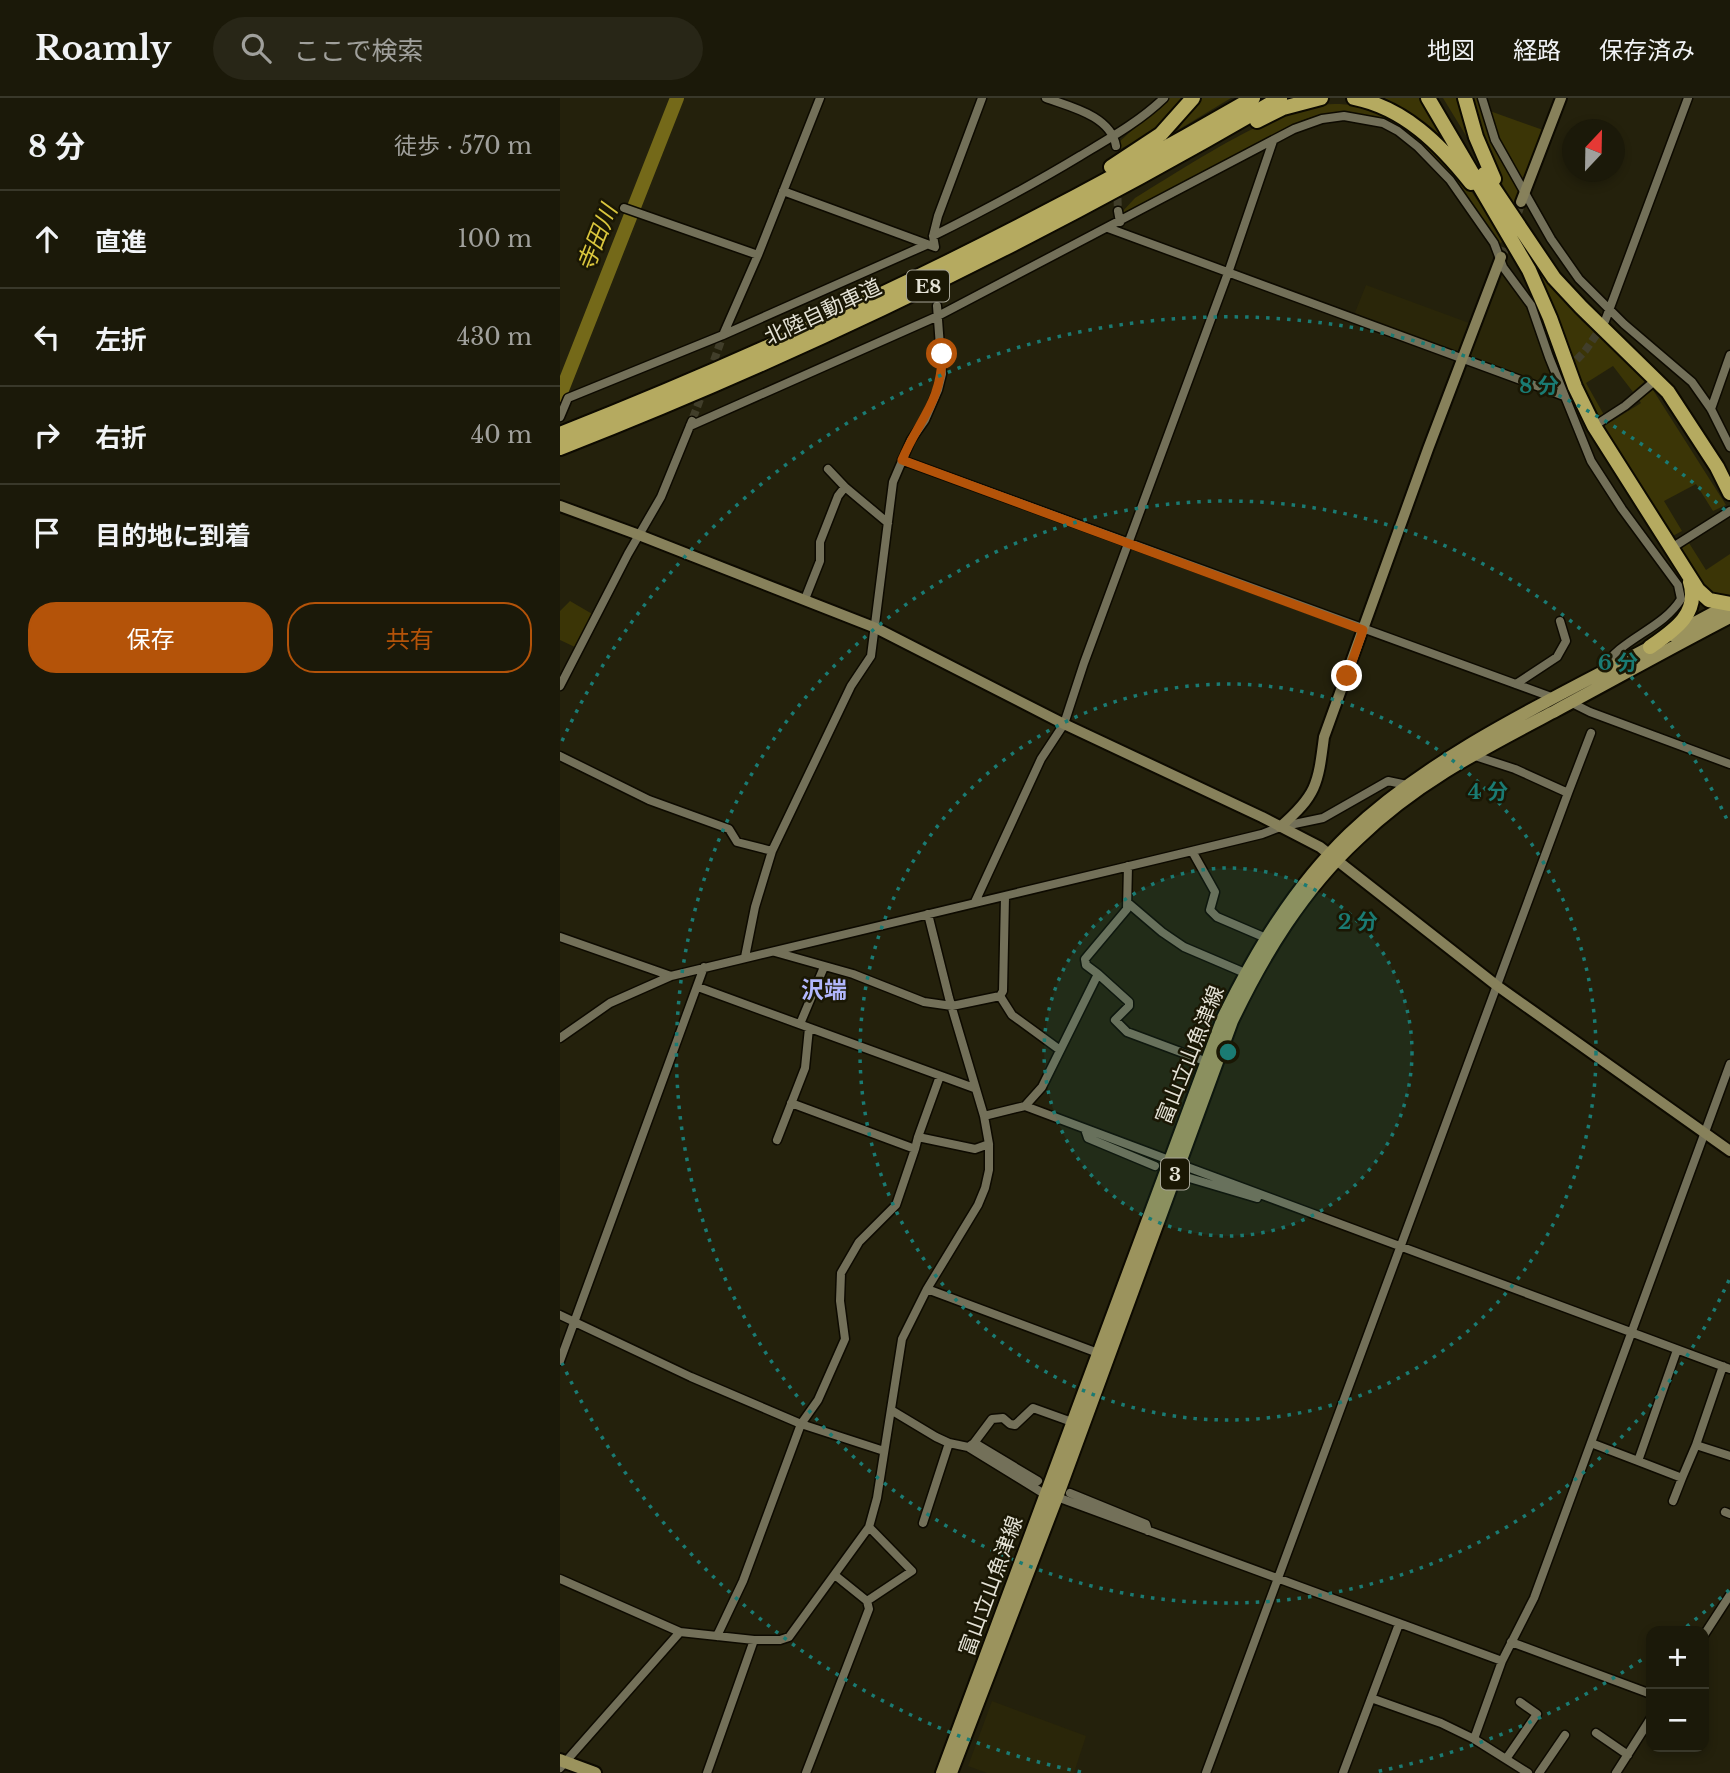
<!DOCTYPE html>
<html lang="ja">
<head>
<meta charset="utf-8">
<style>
  body { margin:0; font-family:"Libre Baskerville","Noto Sans JP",serif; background:#282617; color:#f1f3f6 }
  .controls { position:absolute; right:21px; bottom:21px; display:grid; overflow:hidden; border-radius:14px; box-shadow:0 4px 10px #0003 }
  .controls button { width:63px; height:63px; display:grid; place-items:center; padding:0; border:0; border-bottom:2px solid #39382a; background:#1b1909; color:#f1f3f6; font:35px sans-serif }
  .compass { position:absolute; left:1002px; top:21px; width:63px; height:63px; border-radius:50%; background:#1b1909; box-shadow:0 4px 10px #0003; rotate:22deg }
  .stop { position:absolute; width:21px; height:21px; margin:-16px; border:5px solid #b45309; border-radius:50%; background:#fff }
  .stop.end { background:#b45309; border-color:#fff; box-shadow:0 2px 7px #0008 }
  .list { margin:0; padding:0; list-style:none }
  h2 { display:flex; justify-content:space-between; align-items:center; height:91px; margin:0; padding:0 28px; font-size:30px }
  h2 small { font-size:23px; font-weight:400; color:#a0a09c }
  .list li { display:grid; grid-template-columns:46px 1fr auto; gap:21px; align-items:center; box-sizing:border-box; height:98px; padding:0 28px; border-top:2px solid #39382a }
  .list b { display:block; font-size:26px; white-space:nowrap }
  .list em { font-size:23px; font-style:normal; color:#a0a09c }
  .actions { display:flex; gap:14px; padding:21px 28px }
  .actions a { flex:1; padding:16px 0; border:2px solid #b45309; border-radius:28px; text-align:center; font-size:24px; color:#b45309 }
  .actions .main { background:#b45309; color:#fff }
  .icon { flex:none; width:38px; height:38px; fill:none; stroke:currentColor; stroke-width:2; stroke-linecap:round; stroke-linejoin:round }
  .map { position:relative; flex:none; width:1170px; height:1675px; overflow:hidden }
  header { display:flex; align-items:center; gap:42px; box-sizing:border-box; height:98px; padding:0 35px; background:#1b1909; border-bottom:2px solid #39382a }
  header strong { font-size:33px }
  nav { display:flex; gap:38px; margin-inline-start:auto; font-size:24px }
  .search { width:490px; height:63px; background:#282617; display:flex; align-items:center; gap:18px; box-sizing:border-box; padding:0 24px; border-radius:38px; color:#a0a09c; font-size:26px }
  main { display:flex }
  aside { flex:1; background:#1b1909 }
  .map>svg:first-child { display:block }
  .built { fill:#2a2609 }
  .green { fill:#3b3506 }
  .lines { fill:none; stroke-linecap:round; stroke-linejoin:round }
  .river { stroke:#746919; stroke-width:14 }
  .street-tunnel { stroke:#413e2a; stroke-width:8; stroke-dasharray:8 4; stroke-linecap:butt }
  .secondary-tunnel { stroke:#413e2a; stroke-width:10; stroke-dasharray:10 5; stroke-linecap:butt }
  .street-casing { stroke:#0d0a00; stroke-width:11 }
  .secondary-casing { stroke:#0d0a00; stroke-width:14 }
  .primary-casing { stroke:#0d0a00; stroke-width:16 }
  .highway-casing { stroke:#0d0a00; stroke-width:18 }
  .street { stroke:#737059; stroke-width:8 }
  .secondary { stroke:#87815b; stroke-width:10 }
  .primary { stroke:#9b935d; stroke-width:12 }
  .highway { stroke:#b5aa60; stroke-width:14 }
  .route { stroke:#b45309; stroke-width:9 }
  .ring { fill:none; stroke:#1a7b73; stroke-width:3.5; stroke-dasharray:3.5 7 }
  .labels { text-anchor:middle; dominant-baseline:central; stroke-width:5; stroke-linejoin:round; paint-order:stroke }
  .shield { fill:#1a1704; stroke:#a7a597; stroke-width:2 }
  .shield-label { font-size:19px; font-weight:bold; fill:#e4e2d6 }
  .street-label { font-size:21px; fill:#e4e2d6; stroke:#1a1704 }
  .water-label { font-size:23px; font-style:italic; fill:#dac63d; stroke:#1a1704 }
  .neighbourhood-label { font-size:23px; font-weight:bold; fill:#b2b7fd; stroke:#1a1704 }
  .centre { fill:#1a7b73; stroke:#1a1704; stroke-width:3.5 }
  .ring-label { font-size:21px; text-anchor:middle; font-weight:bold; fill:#1a7b73; stroke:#1a1704; stroke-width:5; stroke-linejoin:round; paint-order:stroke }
</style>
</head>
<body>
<header>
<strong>Roamly</strong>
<div class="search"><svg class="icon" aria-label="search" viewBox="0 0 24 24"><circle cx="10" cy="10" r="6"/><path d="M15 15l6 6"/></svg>ここで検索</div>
<nav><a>地図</a><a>経路</a><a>保存済み</a></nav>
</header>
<main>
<aside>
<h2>8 分<small>徒歩 · 570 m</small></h2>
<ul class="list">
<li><svg class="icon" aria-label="ahead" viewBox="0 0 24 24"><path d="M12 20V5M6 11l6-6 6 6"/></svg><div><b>直進</b></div><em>100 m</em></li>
<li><svg class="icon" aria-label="left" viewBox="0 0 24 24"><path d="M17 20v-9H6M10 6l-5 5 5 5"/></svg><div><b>左折</b></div><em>430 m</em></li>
<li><svg class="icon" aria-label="right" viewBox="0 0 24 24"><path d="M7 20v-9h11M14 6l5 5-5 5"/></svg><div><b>右折</b></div><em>40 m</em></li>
<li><svg class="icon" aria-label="arrive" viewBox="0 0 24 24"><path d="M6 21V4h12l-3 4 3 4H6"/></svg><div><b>目的地に到着</b></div></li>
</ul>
<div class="actions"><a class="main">保存</a><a>共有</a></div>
</aside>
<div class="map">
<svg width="1170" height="1675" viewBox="0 0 1170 1675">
  <rect width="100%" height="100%" fill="#24210c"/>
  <path class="built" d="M 944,174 L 967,206 L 998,293 L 794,217 L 806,187 L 920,229 Z
    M 432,1603 L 526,1638 L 514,1675 L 427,1675 L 408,1668 Z"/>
  <path class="green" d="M 608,0 L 625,0 L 592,35 L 560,51 L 559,44 Z
    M 639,0 L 671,0 L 618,32 Z
    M 818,0 L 861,0 L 898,60 Z
    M 883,0 L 902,0 L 916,54 Z
    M 910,0 L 919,0 C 925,34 941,64 959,92 L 955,108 C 933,74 922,38 910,0 Z
    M 780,6 C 794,7 809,9 822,15 C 874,40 917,93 942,144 L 938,146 C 916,114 895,78 866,52 C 846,33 805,15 778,15 C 762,14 746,21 731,27 L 565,119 L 562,114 L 575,100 C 623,71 684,30 737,12 C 751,7 765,6 780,6 Z
    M 927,12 L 983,32 L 964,88 L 936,37 Z
    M 973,168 L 1022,223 L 1060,256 L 1085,283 L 1073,294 L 1053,268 L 1026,285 L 1044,317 L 1037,319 L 1023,293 Z
    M 1093,292 L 1166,407 L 1153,413 L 1136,386 L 1104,403 L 1122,433 L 1111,439 L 1041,330 L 1081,305 L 1079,302 Z
    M 1129,445 L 1146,472 L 1170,456 L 1170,497 L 1163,500 L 1149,499 L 1118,453 Z
    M 10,503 L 34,517 L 17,550 L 0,542 L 0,513 Z"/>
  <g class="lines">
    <path class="river" d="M 0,297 L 117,0"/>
    <path class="street-tunnel" d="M 557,88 L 558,113
      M 376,183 L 377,208
      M 150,274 L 163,237
      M 1000,279 L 1025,253 L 1043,227
      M 133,320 L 143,293"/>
    <path class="secondary-tunnel" d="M 941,159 L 961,104"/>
    <g class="street-casing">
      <path id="street" d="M 486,0 C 511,9 551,18 556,48
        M 922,0 L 935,42 L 991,141 L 1019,181 L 1064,226 L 1132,284 L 1151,311 L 1170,349
        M 223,93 L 375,149 L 373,138 L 378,118 L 422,0
        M 64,110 L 198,157
        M 558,113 L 560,124
        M 548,130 L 1004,298
        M 373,138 C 423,113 472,87 520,58 C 550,40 579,24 604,0
        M 1045,223 L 1128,0
        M 163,237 L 198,157 L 260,0
        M 1151,311 L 1170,257
        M 0,319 L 8,300 L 163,237 L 366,147
        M 130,328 L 378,218 L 734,31 L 762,21 L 784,18 L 823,25 L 838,33 L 858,49 L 890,82 L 934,145 L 943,169 L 971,207 L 989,259 L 1031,363 L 1062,411 L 1118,487 L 1121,501 C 1102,532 1060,540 1042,572
        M 1034,328 L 1065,308 L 1097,281
        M 342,362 L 994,600
        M 285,389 L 328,425
        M 1110,451 L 1170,413
        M 245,501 L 260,463 L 260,444 L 278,398 L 285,389 L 268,371
        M 956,586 L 997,559 L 1006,543 L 1000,523
        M 0,588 L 68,456 L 101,399 L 132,323
        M 1010,604 L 1030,614 L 1170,666
        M 0,658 L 89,702 L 169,731 L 177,744 L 212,753
        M 1008,695 L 1031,635
        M 632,753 L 655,794 L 650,812 L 657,819 L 706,840
        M 445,799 L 443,893 L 440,898 L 452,917 L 500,952
        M 415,804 L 481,661 L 504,626 L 524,565 L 668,175 L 713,43
        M 568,805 L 602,834 L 624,849 L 685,875
        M 0,839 L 111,878
        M 215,854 L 293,876 L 364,904 L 392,908 L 440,898
        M 185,859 L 195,809 L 212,753 L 291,588 L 311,558 L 333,384 L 351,342 L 365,322 L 378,292 L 382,276 L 377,208
        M 538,876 L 569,904 L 569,908 L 555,922 L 567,934 L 650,965
        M 138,889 L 414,990
        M 240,926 L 264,869
        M 0,940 L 50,905 L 111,878 L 632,753 L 702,736 L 720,729 L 763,720 L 828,683 L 847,687
        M 380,978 L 358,1039 L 415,1051 L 429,1046
        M 231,1005 L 355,1051 L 358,1039
        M 465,1008 L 482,989 L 538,876 L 526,867 L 525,861 L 567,811 L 568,768
        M 424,1018 L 465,1008 L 609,1062
        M 525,1031 L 528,1040 L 595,1068
        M 217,1042 L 245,970 L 249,930
        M 619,1066 L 1170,1271
        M 626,1079 L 697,1100
        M 367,1191 L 538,1255
        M 0,1217 L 131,1279 L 241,1326 L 324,1353
        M 0,1263 L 144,869
        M 1163,1268 L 1136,1347 L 1170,1358
        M 331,1312 L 376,1339 L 389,1345 L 408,1349 L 486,1397
        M 414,1345 L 432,1321 L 443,1320 L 450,1326 L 455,1327 L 473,1310 L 512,1324
        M 1031,1345 L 1078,1363 L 1117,1252
        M 411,1347 L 414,1345 L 418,1347 L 478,1383
        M 1078,1363 L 1122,1380 L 1136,1347
        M 510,1395 L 586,1426 L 588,1433
        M 497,1399 L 942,1563 L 974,1500 L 1170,966
        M 1113,1403 L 1122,1380
        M 1165,1414 L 1170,1416
        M 363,1425 L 389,1345
        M 0,1481 L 120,1534 L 194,1542 L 220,1542 L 229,1539 L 309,1429 L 317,1400 L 342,1241 L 367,1191 L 418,1107 L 425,1090 L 429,1072 L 429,1046 L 424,1018 L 389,900 L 368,816
        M 307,1503 L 352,1473 L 309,1429
        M 1144,1537 L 1170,1497
        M 157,1538 L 183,1483 L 241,1326 L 258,1302 L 285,1241 L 280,1203 L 281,1175 L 299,1144 L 336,1107 L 355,1051
        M 951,1544 L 1091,1596
        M 811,1600 L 881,1625 L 914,1641 L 968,1675
        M 1036,1635 L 1068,1657
        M 914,1641 L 942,1563
        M 946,1661 L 977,1616 L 960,1604
        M 0,1670 L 120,1534
        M 147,1675 L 194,1542
        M 246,1675 L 309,1511 L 307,1503 L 276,1478
        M 646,1675 L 1008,695 L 955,671 L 912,657
        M 783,1675 L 839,1526
        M 979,1675 L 1005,1637
        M 1056,1675 L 1091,1620"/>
    </g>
    <g class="secondary-casing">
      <path id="secondary" d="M 961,104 L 1001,0
        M 0,408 L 79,437 L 316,530 L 504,626 L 702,719 L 760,749 L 936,887 L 1170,1053
        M 720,729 C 757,697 758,686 764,639 L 868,351 L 941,159"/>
    </g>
    <g class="primary-casing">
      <path id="primary" d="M 1112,537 L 1170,506
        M 0,1662 L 35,1675
        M 382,1675 L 663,920 C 696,853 734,789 789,736 C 874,655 993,601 1096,546
        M 391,1675 L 497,1399 L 672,923 C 704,856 743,792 798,741 C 858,683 925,650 997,612 C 1055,581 1112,549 1170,519"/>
    </g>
    <g class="highway-casing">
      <path id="highway" d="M 794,0 C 844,10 880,46 911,85
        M 868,0 L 969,172 L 990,220 L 1015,289 L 1034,328 L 1138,492 L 1149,502 L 1170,506
        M 905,0 L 916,39 L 934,81
        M 697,23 L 723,10 L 761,0
        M 551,69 L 601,36 L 633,0
        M 924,76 L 994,180 L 1021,209 L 1108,294 L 1157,369 L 1170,395
        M 0,336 C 239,242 471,129 693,0
        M 0,350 C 248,253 489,135 720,0
        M 1090,549 C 1113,533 1140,516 1130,484"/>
    </g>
    <use href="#street" class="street"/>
    <use href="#secondary" class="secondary"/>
    <use href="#primary" class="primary"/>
    <use href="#highway" class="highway"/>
  </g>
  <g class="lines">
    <path class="route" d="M 382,256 C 382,304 359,321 342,362 L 803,532 L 787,578"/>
  </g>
  <circle cx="668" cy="954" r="184" fill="#1a7b73" fill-opacity=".12"/>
  <g class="ring">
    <circle cx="668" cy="954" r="184"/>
    <circle cx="668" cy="954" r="368"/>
    <path d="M1169 1182A551 551 0 1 1 1169 726"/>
    <path d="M1169 1492A735 735 0 0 1 1121 1533M1090 1556A735 735 0 0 1 815 1674M521 1674A735 735 0 0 1 2 1265M2 643A735 735 0 0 1 1169 416"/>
  </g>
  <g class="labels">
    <g class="shield">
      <rect x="347" y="172.5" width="42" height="31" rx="5"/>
      <rect x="601" y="1060.5" width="28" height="31" rx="5"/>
    </g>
    <g class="shield-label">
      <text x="368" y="188">E8</text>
      <text x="615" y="1076">3</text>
    </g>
    <g class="street-label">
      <text transform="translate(263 214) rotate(-25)">北陸自動車道</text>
      <text transform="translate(630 957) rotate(-68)">富山立山魚津線</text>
      <text transform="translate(431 1488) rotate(-70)">富山立山魚津線</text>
    </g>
    <g class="water-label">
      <text transform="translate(37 140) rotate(-68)">寺田川</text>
    </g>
    <g class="neighbourhood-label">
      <text x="264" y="892">沢端</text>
    </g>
  </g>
  <circle cx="668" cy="954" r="10" class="centre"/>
  <g class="ring-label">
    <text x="979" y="295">8 分</text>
    <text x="1058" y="572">6 分</text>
    <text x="928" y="701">4 分</text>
    <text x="798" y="831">2 分</text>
  </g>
</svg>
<div class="controls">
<button>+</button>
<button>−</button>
</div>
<svg class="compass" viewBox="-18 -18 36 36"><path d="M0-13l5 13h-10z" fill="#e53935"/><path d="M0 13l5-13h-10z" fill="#a0a09c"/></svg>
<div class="stop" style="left:382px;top:256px"></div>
<div class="stop end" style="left:787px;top:578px"></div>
</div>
</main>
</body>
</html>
